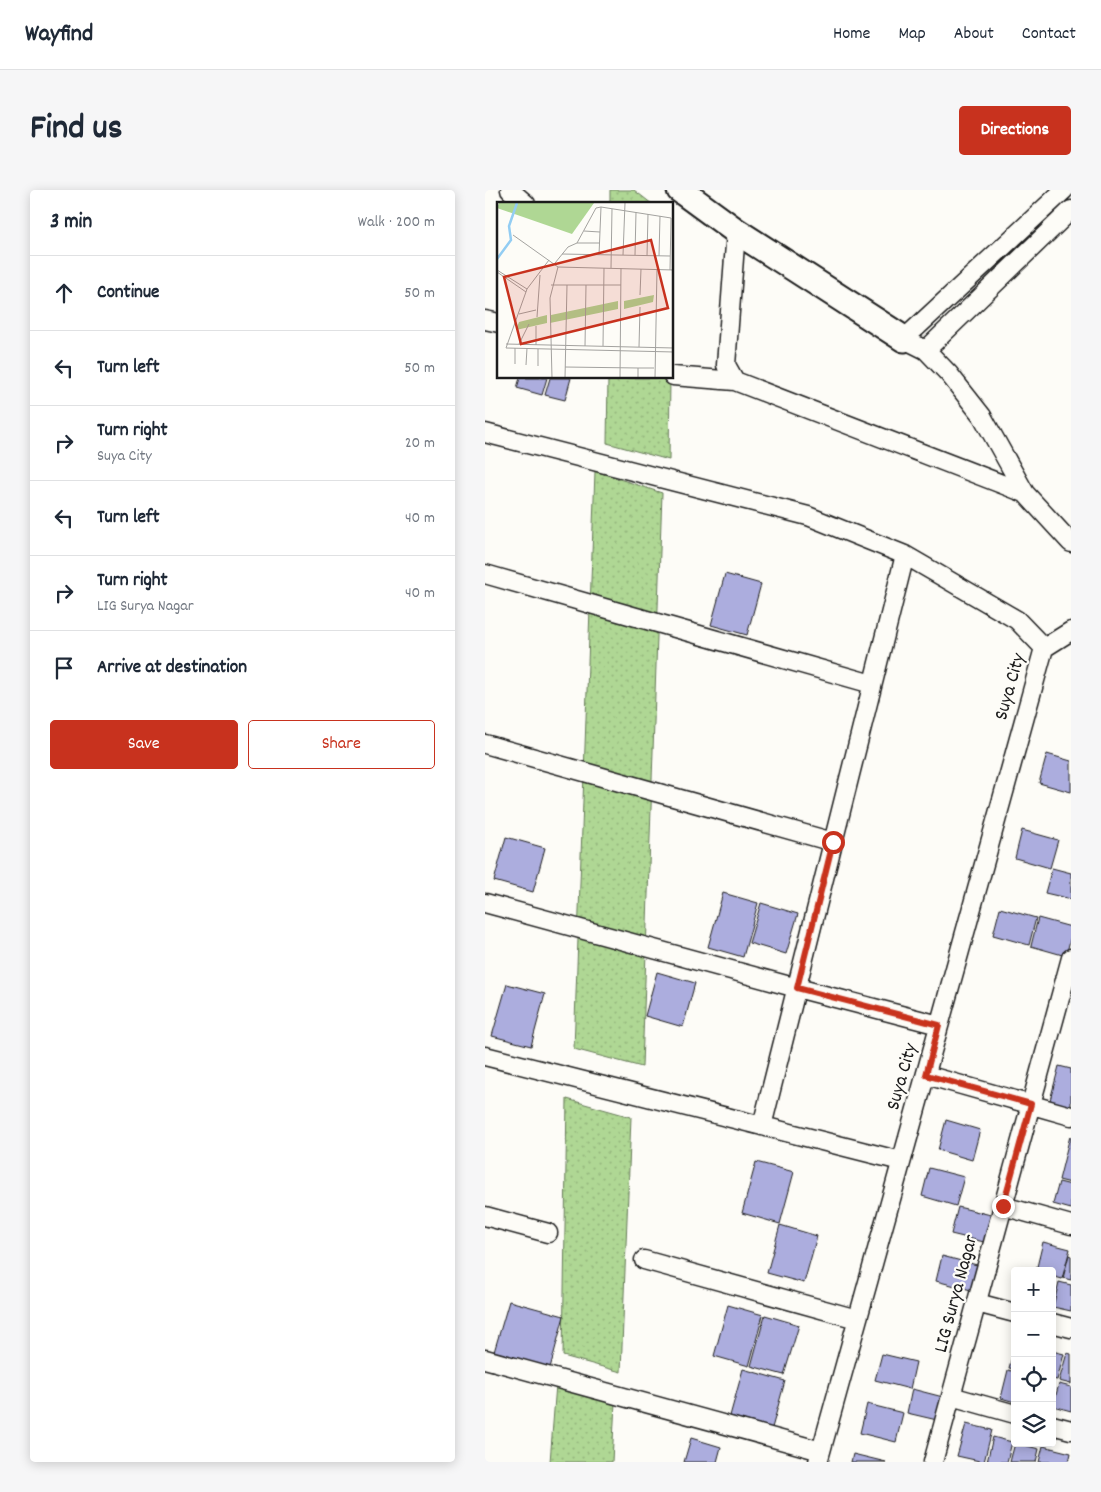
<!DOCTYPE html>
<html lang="en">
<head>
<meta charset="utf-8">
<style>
  body { margin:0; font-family:Dekko,sans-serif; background:#f6f6f7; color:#1f2937 }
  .controls { position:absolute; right:15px; bottom:15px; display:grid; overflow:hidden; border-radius:5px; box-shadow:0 2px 12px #0003 }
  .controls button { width:45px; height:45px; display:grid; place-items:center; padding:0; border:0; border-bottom:1px solid #e0e1e3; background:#fff; color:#1f2937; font:25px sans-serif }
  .stop { position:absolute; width:15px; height:15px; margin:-11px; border:4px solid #c8321e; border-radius:50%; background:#fff }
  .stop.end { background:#c8321e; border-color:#fff; box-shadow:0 1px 5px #0008 }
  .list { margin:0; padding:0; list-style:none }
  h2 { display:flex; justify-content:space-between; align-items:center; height:65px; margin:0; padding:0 20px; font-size:21px }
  h2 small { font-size:16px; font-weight:400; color:#747a83 }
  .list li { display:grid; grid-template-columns:32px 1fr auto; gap:15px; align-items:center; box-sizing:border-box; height:75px; padding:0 20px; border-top:1px solid #e0e1e3 }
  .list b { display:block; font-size:19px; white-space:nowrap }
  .list p { margin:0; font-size:16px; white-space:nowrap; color:#747a83 }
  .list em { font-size:16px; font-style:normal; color:#747a83 }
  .actions { display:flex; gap:10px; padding:15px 20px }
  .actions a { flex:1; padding:11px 0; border:1px solid #c8321e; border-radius:5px; text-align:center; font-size:18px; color:#c8321e }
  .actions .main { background:#c8321e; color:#fff }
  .icon { flex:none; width:28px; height:28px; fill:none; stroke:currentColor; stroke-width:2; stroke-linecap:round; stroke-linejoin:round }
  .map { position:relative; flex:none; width:586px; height:1272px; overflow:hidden; border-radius:5px }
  header { display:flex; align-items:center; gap:30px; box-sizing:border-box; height:70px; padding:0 25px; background:#fff; border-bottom:1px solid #e0e1e3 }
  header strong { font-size:24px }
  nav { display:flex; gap:28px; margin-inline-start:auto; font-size:18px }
  .intro { display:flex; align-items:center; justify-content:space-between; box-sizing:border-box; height:120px; padding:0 30px }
  h1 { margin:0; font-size:35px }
  .button { padding:12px 22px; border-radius:5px; background:#c8321e; color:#fff; font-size:18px; font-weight:700 }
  main { display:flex; gap:30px; padding:0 30px }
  aside { flex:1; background:#fff; border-radius:5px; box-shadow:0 2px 12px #0003 }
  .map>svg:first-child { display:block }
  .park { fill:url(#park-dots); stroke:#667a58 }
  .building { fill:#acadde; stroke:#1c1c1c }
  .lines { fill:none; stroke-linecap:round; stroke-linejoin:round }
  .street-casing { stroke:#1c1c1c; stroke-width:21 }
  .secondary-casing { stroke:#1c1c1c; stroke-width:29 }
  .street { stroke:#fdfcf7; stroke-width:18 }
  .secondary { stroke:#fdfcf7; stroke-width:25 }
  .route { stroke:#c8321e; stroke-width:6 }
  .labels { text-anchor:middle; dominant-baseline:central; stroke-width:4.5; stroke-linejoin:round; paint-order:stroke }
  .street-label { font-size:20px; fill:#1c1c1c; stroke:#fdfcf7 }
  .inset-river { fill:none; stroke:#93cdf3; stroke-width:2.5 }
  .inset-road { fill:none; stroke:#a3a29f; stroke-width:1 }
  .view { fill:#c8321e; fill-opacity:0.15; stroke:#c8321e; stroke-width:2.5 }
  .inset-edge { fill:none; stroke:#1c1c1c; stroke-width:2.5 }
</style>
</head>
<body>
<header>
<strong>Wayfind</strong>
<nav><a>Home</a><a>Map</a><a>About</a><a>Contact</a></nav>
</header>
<div class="intro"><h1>Find us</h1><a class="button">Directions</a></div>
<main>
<aside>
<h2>3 min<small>Walk · 200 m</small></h2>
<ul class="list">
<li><svg class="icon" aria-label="ahead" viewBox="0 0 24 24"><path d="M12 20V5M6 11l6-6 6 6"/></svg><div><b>Continue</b></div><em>50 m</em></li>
<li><svg class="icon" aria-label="left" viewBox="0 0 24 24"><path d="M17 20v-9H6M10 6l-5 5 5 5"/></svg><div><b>Turn left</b></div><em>50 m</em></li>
<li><svg class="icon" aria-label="right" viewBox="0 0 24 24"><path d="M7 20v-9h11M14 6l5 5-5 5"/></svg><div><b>Turn right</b><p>Suya City</p></div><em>20 m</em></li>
<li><svg class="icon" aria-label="left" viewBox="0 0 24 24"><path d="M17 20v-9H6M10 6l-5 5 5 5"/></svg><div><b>Turn left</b></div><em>40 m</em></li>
<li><svg class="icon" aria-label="right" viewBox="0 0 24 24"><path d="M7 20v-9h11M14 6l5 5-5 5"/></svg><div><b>Turn right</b><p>LIG Surya Nagar</p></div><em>40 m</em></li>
<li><svg class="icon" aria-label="arrive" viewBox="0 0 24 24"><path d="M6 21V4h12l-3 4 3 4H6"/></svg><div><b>Arrive at destination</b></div></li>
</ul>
<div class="actions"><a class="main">Save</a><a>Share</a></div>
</aside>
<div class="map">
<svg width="586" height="1272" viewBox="0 0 586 1272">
  <defs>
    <pattern id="park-dots" width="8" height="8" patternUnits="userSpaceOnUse" patternTransform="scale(1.25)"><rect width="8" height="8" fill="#afd794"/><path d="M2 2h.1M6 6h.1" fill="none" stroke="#96b87f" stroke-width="1.8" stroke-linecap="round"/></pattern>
  </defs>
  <rect width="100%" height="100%" fill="#fdfcf7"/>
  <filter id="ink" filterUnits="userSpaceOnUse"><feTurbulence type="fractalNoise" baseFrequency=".02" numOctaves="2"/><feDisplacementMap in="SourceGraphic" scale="10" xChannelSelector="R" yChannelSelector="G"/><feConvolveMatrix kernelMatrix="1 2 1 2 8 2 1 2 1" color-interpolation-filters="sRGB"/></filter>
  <g filter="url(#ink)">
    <path class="park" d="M 125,0 L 149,0 L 167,14 L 125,14 Z
      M 123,188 L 185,188 L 184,270 L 122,253 Z
      M 110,281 L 177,303 L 157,877 L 89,859 Z
      M 82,909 L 146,927 L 136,1182 L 78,1166 Z
      M 71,1194 L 130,1212 L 127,1272 L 65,1272 Z"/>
    <path class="building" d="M 35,188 L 62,188 L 57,205 L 32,198 Z
      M 65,188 L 86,188 L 80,210 L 60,205 Z
      M 240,384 L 276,394 L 262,445 L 226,435 Z
      M 562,564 L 586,571 L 586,602 L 554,593 Z
      M 537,640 L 573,650 L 565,678 L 530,668 Z
      M 21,647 L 60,658 L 48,702 L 9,691 Z
      M 567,678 L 586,683 L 586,709 L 560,703 Z
      M 238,703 L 273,713 L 258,767 L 223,757 Z
      M 276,713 L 313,724 L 301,764 L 264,753 Z
      M 515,718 L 551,728 L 544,755 L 508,745 Z
      M 553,728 L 586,737 L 586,746 L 581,766 L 546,756 Z
      M 172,782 L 210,793 L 198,837 L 160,826 Z
      M 22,794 L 60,804 L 46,856 L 7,846 Z
      M 574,876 L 586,879 L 586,919 L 564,914 Z
      M 461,930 L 495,940 L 487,970 L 453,960 Z
      M 585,946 L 586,947 L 586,993 L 574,990 Z
      M 271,972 L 309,982 L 295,1034 L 257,1023 Z
      M 444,978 L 479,987 L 471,1016 L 437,1006 Z
      M 574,992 L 586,995 L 586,1019 L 568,1014 Z
      M 473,1017 L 506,1025 L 499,1052 L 466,1044 Z
      M 295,1035 L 332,1046 L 319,1093 L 282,1083 Z
      M 558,1052 L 585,1059 L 577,1089 L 567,1086 L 567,1081 L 551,1081 Z
      M 584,1065 L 586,1066 L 586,1090 L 578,1088 Z
      M 457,1066 L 492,1075 L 486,1100 L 451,1091 Z
      M 574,1092 L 586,1095 L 586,1121 L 568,1117 Z
      M 24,1111 L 79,1126 L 65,1178 L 9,1162 Z
      M 243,1115 L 278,1125 L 264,1176 L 229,1166 Z
      M 280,1125 L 314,1135 L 299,1185 L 266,1176 Z
      M 530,1156 L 530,1179 L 524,1178 Z
      M 567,1161 L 579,1164 L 572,1190 L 567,1189 Z
      M 582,1163 L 586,1164 L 586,1194 L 574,1191 Z
      M 397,1164 L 431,1172 L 425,1199 L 390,1190 Z
      M 258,1179 L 300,1191 L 287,1238 L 245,1226 Z
      M 523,1180 L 530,1182 L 530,1212 L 516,1208 Z
      M 574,1194 L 586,1197 L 586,1221 L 568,1216 Z
      M 427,1199 L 458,1207 L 452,1230 L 422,1223 Z
      M 382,1214 L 418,1223 L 411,1252 L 375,1243 Z
      M 481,1234 L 507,1240 L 499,1272 L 472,1266 Z
      M 508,1247 L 527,1252 L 522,1272 L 502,1272 Z
      M 206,1248 L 236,1257 L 232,1272 L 199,1272 Z
      M 530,1253 L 554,1259 L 551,1272 L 525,1272 Z
      M 558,1256 L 586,1263 L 584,1272 L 554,1272 Z
      M 368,1264 L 401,1272 L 366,1272 Z"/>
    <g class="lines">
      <g class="street-casing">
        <path id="street" d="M 25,0 L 41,14
          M 579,0 L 419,149 L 441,160 L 464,184 L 497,226 L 540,303 L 586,353
          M 0,130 L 14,133
          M 441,160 L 586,20
          M 188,186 L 250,191 L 540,303
          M 250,191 L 241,175 L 251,41
          M 0,243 L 323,326 L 420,365 L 532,430 L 559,458
          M 0,384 L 387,494
          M 0,554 L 348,652
          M 0,713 L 312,798 L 454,835
          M 0,866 L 416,971
          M 441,885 L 586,926
          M 277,936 L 420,365
          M 518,1016 L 586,1035
          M 0,1026 L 63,1043
          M 159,1070 L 372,1129
          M 492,1113 L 530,1123
          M 567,1133 L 586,1138
          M 0,1169 L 336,1261
          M 466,1206 L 530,1224
          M 567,1235 L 586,1240
          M 333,1272 L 559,458 L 586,441
          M 448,1272 L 586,768"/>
      </g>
      <g class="secondary-casing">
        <path id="secondary" d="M 195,0 L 251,41 L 419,149"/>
      </g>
      <use href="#street" class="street"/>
      <use href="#secondary" class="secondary"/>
    </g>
  </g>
  <g class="lines" filter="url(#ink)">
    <path class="route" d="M 348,652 L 312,798 L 454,835 L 441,885 L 546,914 L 518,1016"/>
  </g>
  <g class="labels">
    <g class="street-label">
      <text transform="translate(526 497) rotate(-74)">Suya City</text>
      <text transform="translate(418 887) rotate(-74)">Suya City</text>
      <text transform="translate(472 1104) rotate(-75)">LIG Surya Nagar</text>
    </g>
  </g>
  <g transform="translate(12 12)">
    <rect width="176" height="176" fill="#fdfcf7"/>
    <path d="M 2,1 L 97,1 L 75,32 L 0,6 Z" fill="#afd794"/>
    <path d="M 157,93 L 156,100 L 127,107 L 127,99 ZM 121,99 L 121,107 L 53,121 L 54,113 ZM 50,113 L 50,121 L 19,128 L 22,120 Z" fill="#afd794"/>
    <path class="inset-river" d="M 0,57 L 14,38 L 12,24 L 20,1"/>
    <path class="inset-road" d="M 104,5 L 174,16 L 173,68M 87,29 L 103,30M 16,33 L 61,65 L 177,68M 80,41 L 102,41M 65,52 L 173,54M 102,53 L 104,5M 126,53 L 128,1M 138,53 L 139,10M 150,54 L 151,12M 162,54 L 163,14M 52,58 L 30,87 L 9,146 L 177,150M 58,61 L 71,45 L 80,41 L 99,6 L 104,5M 114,66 L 115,7M 0,68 L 30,87M 0,70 L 29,90M 54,83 L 124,83M 143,93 L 144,67M 22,112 L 39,108M 40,115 L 43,73M 39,124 L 39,143M 9,142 L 177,146M 22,142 L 32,122M 88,144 L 89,83M 106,144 L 107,66M 142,145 L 143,105M 41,147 L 41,164M 18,162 L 18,146M 29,163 L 30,146M 68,165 L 141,166 L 141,176M 141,166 L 157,166M 55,176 L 53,96 L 61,65M 68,176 L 70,83M 123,176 L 124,66M 158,176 L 160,67"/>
    <path class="view" d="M 154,38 L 171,106 L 24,142 L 7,75 Z"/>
    <rect width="176" height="176" class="inset-edge"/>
  </g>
</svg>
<div class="controls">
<button>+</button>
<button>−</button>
<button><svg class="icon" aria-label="locate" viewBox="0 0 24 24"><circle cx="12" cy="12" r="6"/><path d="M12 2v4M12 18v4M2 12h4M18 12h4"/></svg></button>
<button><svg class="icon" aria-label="layers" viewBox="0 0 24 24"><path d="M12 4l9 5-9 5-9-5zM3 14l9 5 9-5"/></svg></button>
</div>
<div class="stop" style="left:348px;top:652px"></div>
<div class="stop end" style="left:518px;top:1016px"></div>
</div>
</main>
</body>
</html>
